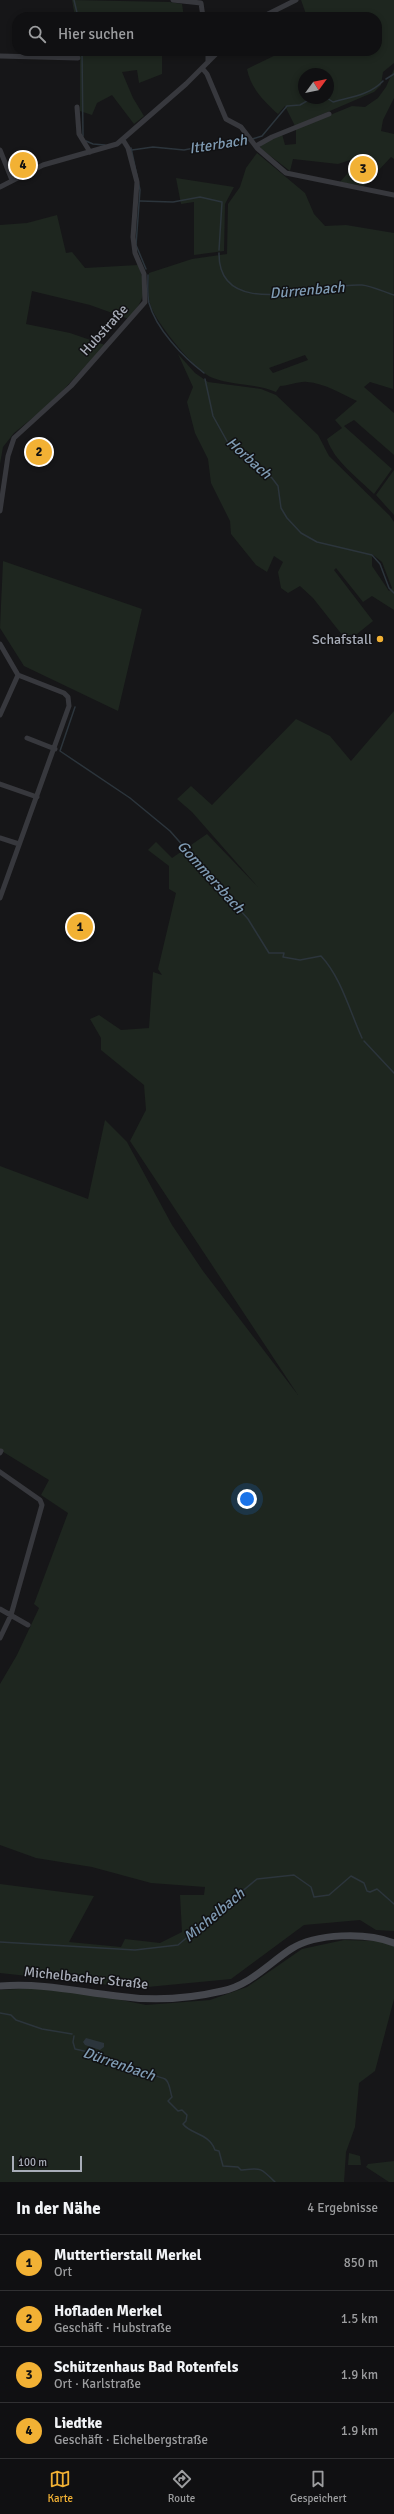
<!DOCTYPE html>
<html lang="de">
<head>
<meta charset="utf-8">
<style>
  body { margin:0; font-family:Signika,sans-serif; background:#1e1e20; color:#f1f3f6 }
  .compass { position:absolute; left:298px; top:68px; width:36px; height:36px; border-radius:50%; background:#101012; box-shadow:0 2px 6px #0003; rotate:57deg }
  .scale { position:absolute; left:12px; bottom:10px; width:70px; box-sizing:border-box; padding-left:4px; border:2px solid #a8adb8; border-top:0; font-size:11px; line-height:14px; white-space:nowrap; color:#a8adb8; -webkit-text-stroke:3px #111113; paint-order:stroke }
  .you { position:absolute; left:247px; top:1499px; width:14px; height:14px; margin:-10px; border:3px solid #fff; border-radius:50%; background:#1a73e8; box-shadow:0 0 0 6px #1a73e833 }
  .badge { display:grid; place-items:center; width:26px; height:26px; border-radius:50%; background:#f2b134; color:#111; font-size:13px; font-weight:700 }
  .pin { position:absolute; translate:-50% -50%; border:2px solid #fff; box-shadow:0 1px 4px #0006 }
  .list { margin:0; padding:0; list-style:none }
  h2 { display:flex; justify-content:space-between; align-items:center; height:52px; margin:0; padding:0 16px; font-size:17px }
  h2 small { font-size:13px; font-weight:400; color:#9c9d9f }
  .list li { display:grid; grid-template-columns:26px 1fr auto; gap:12px; align-items:center; box-sizing:border-box; height:56px; padding:0 16px; border-top:1px solid #303032 }
  .list b { display:block; font-size:15px; white-space:nowrap }
  .list p { margin:0; font-size:13px; white-space:nowrap; color:#9c9d9f }
  .list em { font-size:13px; font-style:normal; color:#9c9d9f }
  .icon { flex:none; width:22px; height:22px; fill:none; stroke:currentColor; stroke-width:2; stroke-linecap:round; stroke-linejoin:round }
  .map { position:relative; flex:none; width:394px; height:2182px; overflow:hidden }
  .search { position:absolute; background:#101012; box-shadow:0 2px 6px #0003; left:12px; right:12px; top:12px; height:44px; display:flex; align-items:center; gap:10px; box-sizing:border-box; padding:0 14px; border-radius:16px; color:#9c9d9f; font-size:15px }
  .sheet { height:276px; background:#101012 }
  nav { display:flex; justify-content:space-around; align-items:center; box-sizing:border-box; height:56px; border-top:1px solid #303032; background:#101012; font-size:11px; color:#9c9d9f }
  nav a { display:grid; justify-items:center; gap:2px }
  nav .on { color:#f2b134 }
  .map>svg:first-child { display:block }
  .green { fill:#1e261f; fill-rule:evenodd }
  .water { fill:#2c353c }
  .lines { fill:none; stroke-linecap:round; stroke-linejoin:round }
  .stream { stroke:#2c353c; stroke-width:1.5 }
  .minor { stroke:#37383d; stroke-width:5 }
  .secondary { stroke:#45474d; stroke-width:7 }
  .poi-dot { fill:#f2b134; stroke:#111113; stroke-width:1.5 }
  .labels { text-anchor:middle; dominant-baseline:central; stroke-width:3; stroke-linejoin:round; paint-order:stroke }
  .street-label { font-size:14px; fill:#a8adb8; stroke:#111113 }
  .poi-label { font-size:14px; fill:#a8adb8; stroke:#111113; text-anchor:end }
  .water-label { font-size:15px; font-style:italic; fill:#7f9bb3; stroke:#111113 }
</style>
</head>
<body>
<div class="map">
<svg width="394" height="2182" viewBox="0 0 394 2182">
  <rect width="100%" height="100%" fill="#161618"/>
  <path class="green" d="M 72,0 L 170,2 L 182,4 L 184,17 L 75,17 Z
    M 301,0 L 394,0 L 394,63 L 383,72 L 381,85 L 374,92 L 295,126 L 285,106 L 278,114 C 264,101 251,89 247,69 L 284,51 L 377,51 L 377,17 L 307,17 ZM 304,74 L 328,74 L 328,98 L 304,98 Z
    M 80,51 L 162,51 L 162,74 L 139,83 L 137,70 L 122,72 L 133,98 L 144,116 L 134,124 L 112,95 L 97,103 L 92,115 L 80,111 Z
    M 394,69 L 394,98 L 383,120 L 381,131 L 394,134 L 394,159 L 391,157 L 364,186 L 340,182 L 355,165 L 350,160 L 338,164 L 293,159 L 290,171 L 260,148 L 261,145 L 282,134 L 285,145 L 296,144 L 296,129 L 352,106 L 365,107 L 378,98 L 386,87 Z
    M 257,153 L 305,193 L 314,214 L 325,226 L 346,225 L 394,233 L 393,389 L 370,382 L 364,387 L 394,413 L 394,455 L 354,420 L 344,426 L 392,469 L 374,494 C 358,478 334,461 327,439 L 342,428 L 335,420 L 357,401 C 342,394 324,383 307,382 C 299,381 289,386 280,386 L 276,392 C 256,383 234,386 213,378 C 196,372 159,326 152,309 C 147,298 149,285 149,273 L 192,259 L 227,254 L 228,204 L 240,187 L 246,168 ZM 305,355 L 308,360 L 273,373 L 269,368 Z
    M 176,178 L 234,187 L 225,204 L 224,251 L 194,255 L 194,202 L 181,204 Z
    M 57,215 L 66,253 L 72,252 L 85,268 L 138,265 C 148,290 145,298 129,319 L 90,305 L 32,291 L 26,324 L 70,333 L 105,345 L 52,402 L 14,433 L 3,447 L 0,464 L 0,225 L 27,223 Z
    M 178,354 L 195,373 L 208,382 L 261,389 L 276,395 L 318,435 L 329,456 L 390,516 L 394,522 L 394,610 L 372,596 L 363,602 L 336,568 L 334,570 L 373,621 L 357,634 L 343,636 L 313,598 L 300,586 L 288,593 L 281,588 L 278,572 L 283,562 L 274,556 L 267,572 L 256,565 L 231,534 L 230,521 L 211,483 L 208,459 L 195,433 L 187,402 L 193,387 ZM 372,554 L 382,562 L 392,588 L 389,591 L 372,566 Z
    M 394,470 L 394,515 L 376,495 Z
    M 3,561 L 142,609 L 118,711 L 24,666 L 0,628 Z
    M 394,711 L 394,1931 L 376,1930 L 360,1920 L 304,1925 L 231,1979 L 137,1988 L 0,1973 L 0,1884 L 94,1896 L 69,1942 L 121,1947 L 125,1939 L 160,1943 L 182,1932 L 180,1895 L 204,1895 L 205,1887 L 151,1883 L 92,1867 L 36,1858 L 0,1845 L 0,1684 L 17,1655 L 39,1608 L 34,1604 L 68,1513 L 41,1495 L 49,1480 L 0,1450 L 0,1166 L 88,1199 L 105,1120 L 127,1142 L 172,1225 L 203,1271 L 298,1395 L 130,1141 L 146,1110 L 144,1085 L 101,1050 L 101,1038 L 90,1019 L 99,1015 L 121,1030 L 149,1028 L 153,972 L 162,975 L 158,969 L 176,893 L 169,889 L 169,866 L 148,850 L 156,842 L 172,858 L 207,834 L 258,887 L 192,812 L 177,799 L 191,786 L 212,805 L 296,719 L 330,736 L 351,761 Z
    M 344,1940 L 378,1941 L 394,1946 L 394,1999 L 375,2071 L 359,2083 L 355,2127 L 346,2152 L 344,2182 L 0,2182 L 0,1990 L 37,1988 L 81,1992 L 146,2005 L 210,2000 L 247,1987 L 302,1949 Z
    M 349,2153 L 360,2156 L 361,2165 L 348,2165 Z
    M 394,2161 L 394,2182 L 389,2182 L 366,2167 L 368,2164 Z"/>
  <path class="water" d="M 86,2038 L 104,2043 L 104,2047 L 100,2050 L 85,2045 L 83,2042 Z"/>
  <g class="lines">
    <path class="stream" d="M 74,0 L 78,17
      M 82,51 L 83,136
      M 386,79 L 394,74
      M 327,98 L 333,102 C 351,97 370,95 383,81
      M 86,141 L 93,144 L 105,145
      M 131,148 L 140,190 L 136,245 L 146,269
      M 132,150 L 153,147 L 184,150 L 219,143 L 240,143 L 262,136 L 287,106 L 300,105 L 312,98
      M 140,201 L 173,202 L 200,197 L 222,202 L 219,250
      M 219,253 C 218,324 324,282 362,285 C 372,286 384,292 394,295
      M 148,275 C 148,284 147,294 149,303 C 156,329 183,357 204,373
      M 205,379 L 213,416 L 228,443 L 272,478 L 278,486 L 281,508 L 287,518 L 301,533 L 317,542 L 372,555 L 380,564 L 389,588 L 394,593
      M 75,707 L 60,751 L 130,798 L 170,831 L 248,919 L 269,953 L 284,953 L 283,957 L 300,960 L 321,956 C 341,977 350,1012 362,1038
      M 364,1041 L 394,1073
      M 0,1942 L 135,1950 L 178,1945 L 257,1879 L 294,1875 L 311,1887 L 314,1897 L 329,1895 L 351,1876 L 364,1883 L 367,1891 L 370,1892 L 377,1889 L 394,1904
      M 0,2013 L 11,2015 L 16,2020 L 42,2029 L 72,2034
      M 74,2036 L 73,2042 L 75,2049 L 102,2055 L 117,2063 L 127,2065 L 127,2068 L 133,2067 C 144,2073 155,2075 165,2079 C 170,2082 170,2092 172,2097 L 168,2101 L 178,2111 L 182,2110 L 187,2115 L 186,2121 L 183,2124 C 190,2134 209,2133 215,2150 L 219,2151 L 223,2166 L 238,2167 L 241,2170 C 261,2168 260,2167 275,2182"/>
    <path class="minor" d="M 173,0 L 201,3 L 203,17
      M 262,17 L 296,0
      M 208,51 L 208,62
      M 0,56 L 78,58
      M 202,68 L 207,74 L 226,119 L 241,127 L 257,148 L 286,173 L 394,195
      M 77,107 L 79,134 L 90,152
      M 256,146 L 272,137 L 329,114
      M 0,150 L 12,180
      M 0,187 L 43,165 L 117,144 L 186,84 L 219,51
      M 0,511 L 8,456 L 14,438 L 71,386 L 145,302 L 144,274 L 135,253 L 133,237 L 137,182 L 128,148 L 123,140
      M 0,644 L 18,675
      M 0,715 L 18,675
      M 27,738 L 55,749
      M 0,784 L 37,797
      M 0,838 L 19,844
      M 0,898 L 69,706 L 68,697 L 64,693 L 18,675
      M 0,1453 L 1,1451
      M 0,1472 L 40,1500 L 42,1505 L 11,1615 L 0,1638
      M 0,1609 L 28,1625"/>
    <path class="secondary" d="M 0,1986 C 43,1983 75,1991 117,1996 C 151,2001 188,1999 222,1991 C 250,1985 268,1964 291,1949 C 316,1933 367,1932 394,1943"/>
  </g>
  <circle class="poi-dot" cx="380" cy="639" r="4"/>
  <g class="labels">
    <g class="street-label">
      <text transform="translate(104 330) rotate(-48)">Hubstraße</text>
      <text transform="translate(86 1978) rotate(6)">Michelbacher Straße</text>
    </g>
    <g class="poi-label">
      <text x="372" y="639">Schafstall</text>
    </g>
    <g class="water-label">
      <text transform="translate(218 144) rotate(-9)">Itterbach</text>
      <text transform="translate(307 290) rotate(-5)">Dürrenbach</text>
      <text transform="translate(249 458) rotate(42)">Horbach</text>
      <text transform="translate(211 877) rotate(48)">Gommersbach</text>
      <text transform="translate(214 1915) rotate(-40)">Michelbach</text>
      <text transform="translate(119 2064) rotate(19)">Dürrenbach</text>
    </g>
  </g>
</svg>
<svg class="compass" viewBox="-18 -18 36 36"><path d="M0-13l5 13h-10z" fill="#e53935"/><path d="M0 13l5-13h-10z" fill="#9c9d9f"/></svg>
<div class="scale">100 m</div>
<div class="you"></div>
<div class="pin badge" style="left:80px;top:927px">1</div>
<div class="pin badge" style="left:39px;top:452px">2</div>
<div class="pin badge" style="left:363px;top:169px">3</div>
<div class="pin badge" style="left:23px;top:165px">4</div>
<div class="search"><svg class="icon" aria-label="search" viewBox="0 0 24 24"><circle cx="10" cy="10" r="6"/><path d="M15 15l6 6"/></svg>Hier suchen</div>
</div>
<section class="sheet">
<h2>In der Nähe<small>4 Ergebnisse</small></h2>
<ul class="list">
<li><span class="badge">1</span><div><b>Muttertierstall Merkel</b><p>Ort</p></div><em>850 m</em></li>
<li><span class="badge">2</span><div><b>Hofladen Merkel</b><p>Geschäft · Hubstraße</p></div><em>1.5 km</em></li>
<li><span class="badge">3</span><div><b>Schützenhaus Bad Rotenfels</b><p>Ort · Karlstraße</p></div><em>1.9 km</em></li>
<li><span class="badge">4</span><div><b>Liedtke</b><p>Geschäft · Eichelbergstraße</p></div><em>1.9 km</em></li>
</ul>
</section>
<nav>
<a class="on"><svg class="icon" aria-label="map" viewBox="0 0 24 24"><path d="M3 6l6-2 6 2 6-2v14l-6 2-6-2-6 2zM9 4v14M15 6v14"/></svg>Karte</a>
<a><svg class="icon" aria-label="directions" viewBox="0 0 24 24"><path d="M12 3l9 9-9 9-9-9zM9 14v-3h6M13 9l2 2-2 2"/></svg>Route</a>
<a><svg class="icon" aria-label="saved" viewBox="0 0 24 24"><path d="M7 4h10v16l-5-4-5 4z"/></svg>Gespeichert</a>
</nav>
</body>
</html>
